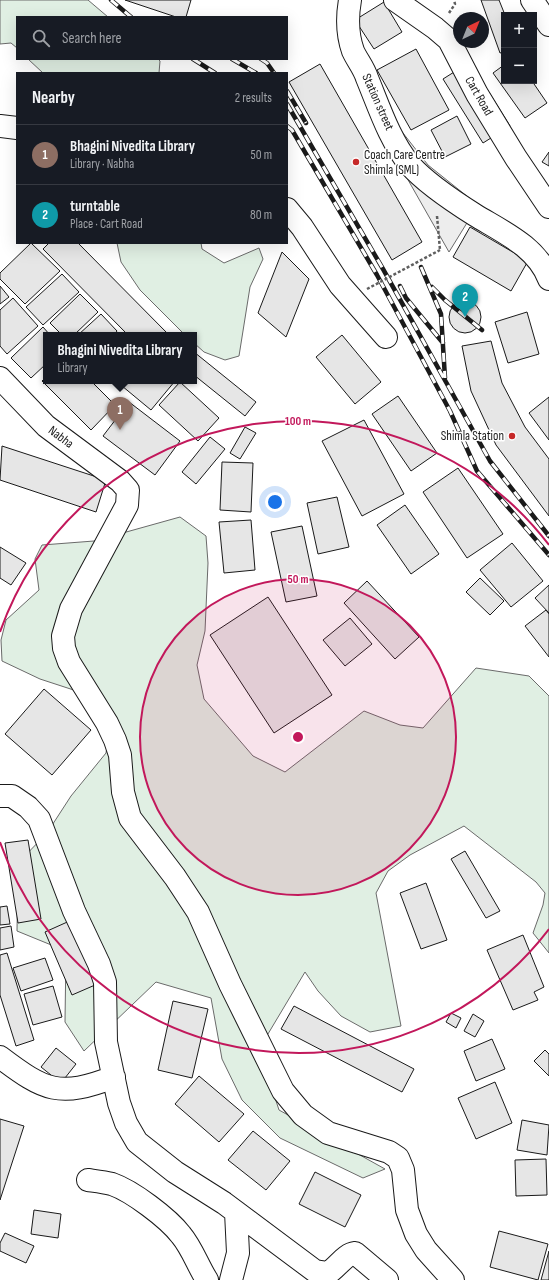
<!DOCTYPE html>
<html lang="en">
<head>
<meta charset="utf-8">
<style>
  body { margin:0; font-family:"Sofia Sans Condensed",sans-serif; background:#20242c; color:#f1f3f6 }
  .controls { position:absolute; right:12px; top:12px; display:grid; overflow:hidden; border-radius:0px; box-shadow:0 4px 16px #0002 }
  .controls button { width:36px; height:36px; display:grid; place-items:center; padding:0; border:0; border-bottom:1px solid #363941; background:#171b24; color:#f1f3f6; font:20px sans-serif }
  .compass { position:absolute; left:453px; top:12px; width:36px; height:36px; border-radius:50%; background:#171b24; box-shadow:0 4px 16px #0002; rotate:43deg }
  .you { position:absolute; left:275px; top:502px; width:14px; height:14px; margin:-10px; border:3px solid #fff; border-radius:50%; background:#1a73e8; box-shadow:0 0 0 6px #1a73e833 }
  .badge { display:grid; place-items:center; width:26px; height:26px; border-radius:50%; background:#0b8043; color:#fff; font-size:13px; font-weight:700 }
  .pin { position:absolute; translate:-50% -33px; filter:drop-shadow(0 1px 2px #0008) }
  .pin::after { content:''; position:absolute; top:21px; width:14px; height:12px; background:inherit; clip-path:polygon(0 0,100% 0,50% 100%) }
  .popup { position:absolute; left:43px; top:332px; width:154px; height:52px; box-sizing:border-box; display:grid; place-content:center; border-radius:0px; background:#171b24; filter:drop-shadow(0 1px 3px #0005); font-size:13px; white-space:nowrap; color:#9ea1a6 }
  .popup b { font-size:15px; color:#f1f3f6 }
  .popup::after { content:''; position:absolute; left:50%; top:100%; margin-left:-8px; border:8px solid transparent; border-top-color:#171b24 }
  .list { margin:0; padding:0; list-style:none }
  h2 { display:flex; justify-content:space-between; align-items:center; height:52px; margin:0; padding:0 16px; font-size:17px }
  h2 small { font-size:13px; font-weight:400; color:#9ea1a6 }
  .list li { display:grid; grid-template-columns:26px 1fr auto; gap:12px; align-items:center; box-sizing:border-box; height:60px; padding:0 16px; border-top:1px solid #363941 }
  .list b { display:block; font-size:15px; white-space:nowrap }
  .list p { margin:0; font-size:13px; white-space:nowrap; color:#9ea1a6 }
  .list em { font-size:13px; font-style:normal; color:#9ea1a6 }
  .icon { flex:none; width:22px; height:22px; fill:none; stroke:currentColor; stroke-width:2; stroke-linecap:round; stroke-linejoin:round }
  .map { position:relative; flex:none; width:549px; height:1280px; overflow:hidden }
  .search { position:absolute; background:#171b24; box-shadow:0 4px 16px #0002; left:16px; top:16px; width:272px; height:44px; display:flex; align-items:center; gap:10px; box-sizing:border-box; padding:0 14px; border-radius:0px; color:#9ea1a6; font-size:15px }
  .panel { position:absolute; background:#171b24; box-shadow:0 4px 16px #0002; left:16px; top:72px; width:272px; height:172px; border-radius:0px }
  .map>svg:first-child { display:block }
  .green { fill:#e0efe3; stroke:#6a6a6a }
  .parking { fill:#ededed; stroke:#6a6a6a }
  .building { fill:#e6e6e6; stroke:#1a1a1a }
  .lines { fill:none; stroke-linecap:round; stroke-linejoin:round }
  .minor-casing { stroke:#1a1a1a; stroke-width:24 }
  .major-casing { stroke:#1a1a1a; stroke-width:24 }
  .path { stroke:#5f5f5f; stroke-width:2.5; stroke-dasharray:3 2; stroke-linecap:butt }
  .minor { stroke:#fff; stroke-width:22 }
  .major { stroke:#fff; stroke-width:22 }
  .rail-casing { stroke:#1a1a1a; stroke-width:4.5 }
  .rail { stroke:#fff; stroke-width:3; stroke-dasharray:9; stroke-linecap:butt }
  .path-bridge { stroke:#5f5f5f; stroke-width:2.5; stroke-dasharray:3 2; stroke-linecap:butt }
  .ring { fill:none; stroke:#c2185b; stroke-width:2 }
  .poi-dot { fill:#c62828; stroke:#fff; stroke-width:1.5 }
  .labels { text-anchor:middle; dominant-baseline:central; stroke-width:3; stroke-linejoin:round; paint-order:stroke }
  .street-label { font-size:13px; fill:#1a1a1a; stroke:#fff }
  .poi-label { font-size:13px; fill:#1a1a1a; stroke:#fff; text-anchor:start }
  .centre { fill:#c2185b; stroke:#fff; stroke-width:2 }
  .ring-label { font-size:12px; text-anchor:middle; font-weight:bold; fill:#c2185b; stroke:#fff; stroke-width:3; stroke-linejoin:round; paint-order:stroke }
</style>
</head>
<body>
<div class="map">
<svg width="549" height="1280" viewBox="0 0 549 1280">
  <rect width="100%" height="100%" fill="#fff"/>
  <path class="green" d="M 0,0 L 88,0 L 108,17 L 17,17 L 17,48 L 11,43 L 0,44 Z
    M 28,59 L 158,59 L 160,61 L 159,73 L 43,73 Z
    M 117,243 L 201,243 L 202,249 L 224,263 L 259,248 L 263,259 L 250,287 L 239,356 L 225,360 L 204,352 L 194,343 L 194,335 L 185,335 L 140,290 L 121,262 Z
    M 180,517 L 206,536 L 208,563 L 205,631 L 197,665 L 204,699 L 253,756 L 285,772 L 364,711 L 400,725 L 423,728 L 476,668 L 529,676 L 549,696 L 549,953 L 533,933 L 543,905 L 545,893 L 536,882 L 464,826 L 410,855 L 388,871 L 376,893 L 401,1026 L 370,1032 L 341,1016 L 318,991 L 305,972 L 259,1049 L 279,1110 L 385,1169 L 363,1178 L 280,1138 L 242,1100 L 222,1059 L 211,998 L 156,982 L 84,1051 L 65,1022 L 66,951 L 17,931 L 18,863 L 47,833 L 71,796 L 106,753 L 110,725 L 92,696 L 40,679 L 2,661 L 1,640 L 6,620 L 39,590 L 35,559 L 42,545 L 94,541 Z"/>
  <path class="parking" d="M 392,119 L 428,165 L 478,205 L 449,252 L 378,127 Z"/>
  <path class="building" d="M 125,0 L 191,0 L 186,17 L 176,17 Z
    M 481,0 L 499,0 L 505,15 L 504,52 L 500,53 Z
    M 384,2 L 402,32 L 374,49 L 355,20 Z
    M 416,49 L 449,110 L 411,130 L 377,70 Z
    M 470,62 L 510,126 L 483,143 L 443,79 Z
    M 320,64 L 422,242 L 392,260 L 289,82 Z
    M 504,65 L 504,81 L 532,81 L 547,103 L 525,118 L 493,73 Z
    M 457,116 L 471,144 L 445,157 L 431,130 Z
    M 549,152 L 549,166 L 542,162 Z
    M 470,227 L 528,261 L 511,291 L 453,257 Z
    M 31,243 L 60,271 L 25,304 L 0,279 L 0,273 Z
    M 49,243 L 78,243 L 169,335 L 128,335 L 43,249 Z
    M 282,252 L 309,279 L 286,337 L 258,313 Z
    M 62,274 L 79,292 L 43,325 L 26,307 Z
    M 0,286 L 9,297 L 0,304 Z
    M 80,294 L 98,312 L 74,335 L 62,335 L 50,323 Z
    M 13,298 L 38,326 L 7,354 L 0,346 L 0,310 Z
    M449 317a16 16 0 1 1 32 0a16 16 0 1 1-32 0Z
    M 527,312 L 539,354 L 508,363 L 495,322 Z
    M 101,314 L 117,331 L 114,335 L 78,335 Z
    M 43,327 L 50,335 L 46,335 L 46,364 L 31,378 L 11,358 Z
    M 342,335 L 381,382 L 355,404 L 316,357 Z
    M 491,341 L 502,383 L 525,427 L 549,459 L 549,516 L 496,445 L 471,391 L 462,346 Z
    M 194,352 L 256,402 L 245,416 L 194,375 Z
    M 46,377 L 46,381 L 91,381 L 115,405 L 91,430 L 42,381 Z
    M 116,381 L 175,381 L 151,410 Z
    M 180,382 L 219,418 L 198,441 L 159,405 Z
    M 398,396 L 437,453 L 411,471 L 372,414 Z
    M 549,397 L 549,440 L 529,413 Z
    M 129,402 L 180,441 L 155,475 L 103,436 Z
    M 364,420 L 404,494 L 362,516 L 322,441 Z
    M 245,427 L 256,433 L 240,459 L 230,453 Z
    M 210,437 L 225,449 L 196,484 L 182,472 Z
    M 2,446 L 106,480 L 96,512 L 0,480 Z
    M 222,462 L 253,463 L 251,512 L 220,510 Z
    M 458,468 L 503,534 L 467,558 L 423,492 Z
    M 337,497 L 349,547 L 318,554 L 307,503 Z
    M 405,505 L 439,554 L 411,574 L 377,525 Z
    M 251,520 L 255,570 L 224,573 L 219,522 Z
    M 302,526 L 317,596 L 286,602 L 271,532 Z
    M 512,543 L 543,581 L 511,607 L 480,570 Z
    M 0,547 L 26,563 L 11,585 L 0,578 Z
    M 480,578 L 504,601 L 490,615 L 466,592 Z
    M 367,581 L 419,637 L 395,659 L 344,603 Z
    M 549,585 L 549,613 L 535,598 Z
    M 268,597 L 332,695 L 274,733 L 210,635 Z
    M 546,610 L 549,614 L 549,657 L 525,626 Z
    M 350,618 L 372,644 L 345,666 L 323,640 Z
    M 44,689 L 91,730 L 52,775 L 5,734 Z
    M 28,840 L 41,919 L 18,923 L 5,843 Z
    M 465,851 L 500,911 L 486,918 L 451,859 Z
    M 426,883 L 447,940 L 421,949 L 400,893 Z
    M 7,906 L 10,924 L 0,925 L 0,907 Z
    M 74,919 L 102,982 L 72,995 L 45,932 Z
    M 11,926 L 14,947 L 0,950 L 0,928 Z
    M 523,935 L 544,987 L 534,992 L 538,1000 L 513,1010 L 487,950 Z
    M 7,953 L 34,1040 L 16,1046 L 0,995 L 0,955 Z
    M 45,958 L 53,980 L 21,991 L 13,968 Z
    M 53,986 L 62,1017 L 33,1025 L 24,994 Z
    M 173,1001 L 208,1009 L 192,1078 L 158,1070 Z
    M 294,1006 L 414,1069 L 402,1092 L 281,1029 Z
    M 451,1013 L 461,1018 L 456,1028 L 446,1022 Z
    M 473,1014 L 484,1021 L 475,1037 L 464,1031 Z
    M 492,1039 L 505,1069 L 476,1081 L 464,1051 Z
    M 56,1048 L 76,1064 L 61,1083 L 41,1067 Z
    M 545,1050 L 549,1054 L 549,1076 L 534,1061 Z
    M 199,1076 L 244,1114 L 219,1142 L 175,1104 Z
    M 495,1082 L 512,1123 L 476,1139 L 458,1098 Z
    M 0,1119 L 24,1126 L 0,1200 Z
    M 522,1120 L 549,1125 L 547,1155 L 517,1150 Z
    M 253,1131 L 290,1161 L 266,1190 L 228,1160 Z
    M 546,1159 L 547,1195 L 516,1196 L 515,1160 Z
    M 315,1172 L 361,1195 L 345,1227 L 299,1204 Z
    M 34,1210 L 61,1214 L 58,1238 L 31,1234 Z
    M 499,1231 L 548,1244 L 538,1280 L 490,1267 Z
    M 5,1233 L 34,1246 L 26,1263 L 0,1251 L 0,1243 Z
    M 549,1251 L 549,1280 L 541,1280 Z"/>
  <g class="lines">
    <g class="minor-casing">
      <path id="minor" d="M 350,0 C 347,17 347,34 353,51 C 357,60 364,68 367,78 C 379,107 390,141 410,165 C 424,181 456,203 475,215 C 503,232 537,247 549,279
        M 532,0 L 549,25
        M 0,126 L 17,128
        M 287,209 L 302,227 L 340,285 L 386,337
        M 0,378 L 46,426 L 120,481 L 128,490 L 127,505 L 71,609 L 63,636 L 64,648 L 69,662 L 107,723 L 115,740 L 120,755 L 123,792 L 130,818 L 175,877 L 198,912 L 230,984 L 283,1091 L 303,1115 L 328,1133 L 389,1152 L 398,1158 L 403,1170 L 407,1210 L 416,1234 L 426,1250 L 453,1280
        M 0,796 L 12,796 L 28,807 L 39,819 L 74,911 L 99,964 L 105,982 L 106,1042 L 119,1103 L 126,1123 L 137,1142 L 175,1172 L 224,1203 L 315,1271 L 328,1273 C 337,1268 345,1254 355,1253 L 387,1280
        M 0,1057 C 45,1091 59,1098 114,1077
        M 88,1180 C 95,1181 104,1182 112,1184 C 132,1191 168,1218 181,1235 C 192,1248 198,1266 207,1280
        M 231,1280 L 238,1253 L 236,1212"/>
    </g>
    <g class="major-casing">
      <path id="major" d="M 395,0 L 435,28 L 449,40 L 477,94 L 516,158 L 549,207"/>
    </g>
    <path class="path" d="M 449,13 L 455,4 L 454,0
      M 437,216 L 440,250"/>
    <use href="#minor" class="minor"/>
    <use href="#major" class="major"/>
    <g class="rail-casing">
      <path id="rail" d="M 111,0 L 131,17
        M 193,59 L 215,73
        M 232,59 L 256,73
        M 261,59 L 267,63 L 274,73
        M 287,91 L 306,123
        M 287,104 L 383,269 L 490,461 L 549,536
        M 287,126 L 292,130 L 377,275 L 450,411 L 477,471 L 549,555
        M 421,267 L 441,314 L 445,378
        M 400,286 L 406,298 L 443,343
        M 432,287 L 445,300 L 482,330"/>
    </g>
    <use href="#rail" class="rail"/>
    <path class="path-bridge" d="M 367,289 L 440,250"/>
  </g>
  <circle cx="298" cy="737" r="158" fill="#c2185b" fill-opacity=".12"/>
  <g class="ring">
    <circle cx="298" cy="737" r="158"/>
    <path d="M549 929A316 316 0 0 1 0 842M0 632A316 316 0 0 1 549 545"/>
  </g>
  <g class="poi-dot">
    <circle cx="356" cy="162" r="4"/>
    <circle cx="512" cy="436" r="4"/>
  </g>
  <g class="labels">
    <g class="street-label">
      <text transform="translate(479 96) rotate(60)">Cart Road</text>
      <text transform="translate(378 102) rotate(66)">Station street</text>
      <text transform="translate(61 437) rotate(37)">Nabha</text>
    </g>
    <g class="poi-label">
      <text x="364" y="155">Coach Care Centre<tspan x="364" dy="15">Shimla (SML)</tspan></text>
      <text x="504" y="436" text-anchor="end">Shimla Station</text>
    </g>
  </g>
  <circle cx="298" cy="737" r="6" class="centre"/>
  <g class="ring-label">
    <text x="298" y="425">100 m</text>
    <text x="298" y="583">50 m</text>
  </g>
</svg>
<div class="controls">
<button>+</button>
<button>−</button>
</div>
<svg class="compass" viewBox="-18 -18 36 36"><path d="M0-13l5 13h-10z" fill="#e53935"/><path d="M0 13l5-13h-10z" fill="#9ea1a6"/></svg>
<div class="you"></div>
<div class="pin badge" style="left:120px;top:430px;background:#8d6e63">1</div>
<div class="popup"><b>Bhagini Nivedita Library</b>Library</div>
<div class="pin badge" style="left:465px;top:317px;background:#0f9aa8">2</div>
<div class="search"><svg class="icon" aria-label="search" viewBox="0 0 24 24"><circle cx="10" cy="10" r="6"/><path d="M15 15l6 6"/></svg>Search here</div>
<section class="panel">
<h2>Nearby<small>2 results</small></h2>
<ul class="list">
<li><span class="badge" style="background:#8d6e63">1</span><div><b>Bhagini Nivedita Library</b><p>Library · Nabha</p></div><em>50 m</em></li>
<li><span class="badge" style="background:#0f9aa8">2</span><div><b>turntable</b><p>Place · Cart Road</p></div><em>80 m</em></li>
</ul>
</section>
</div>
</body>
</html>
